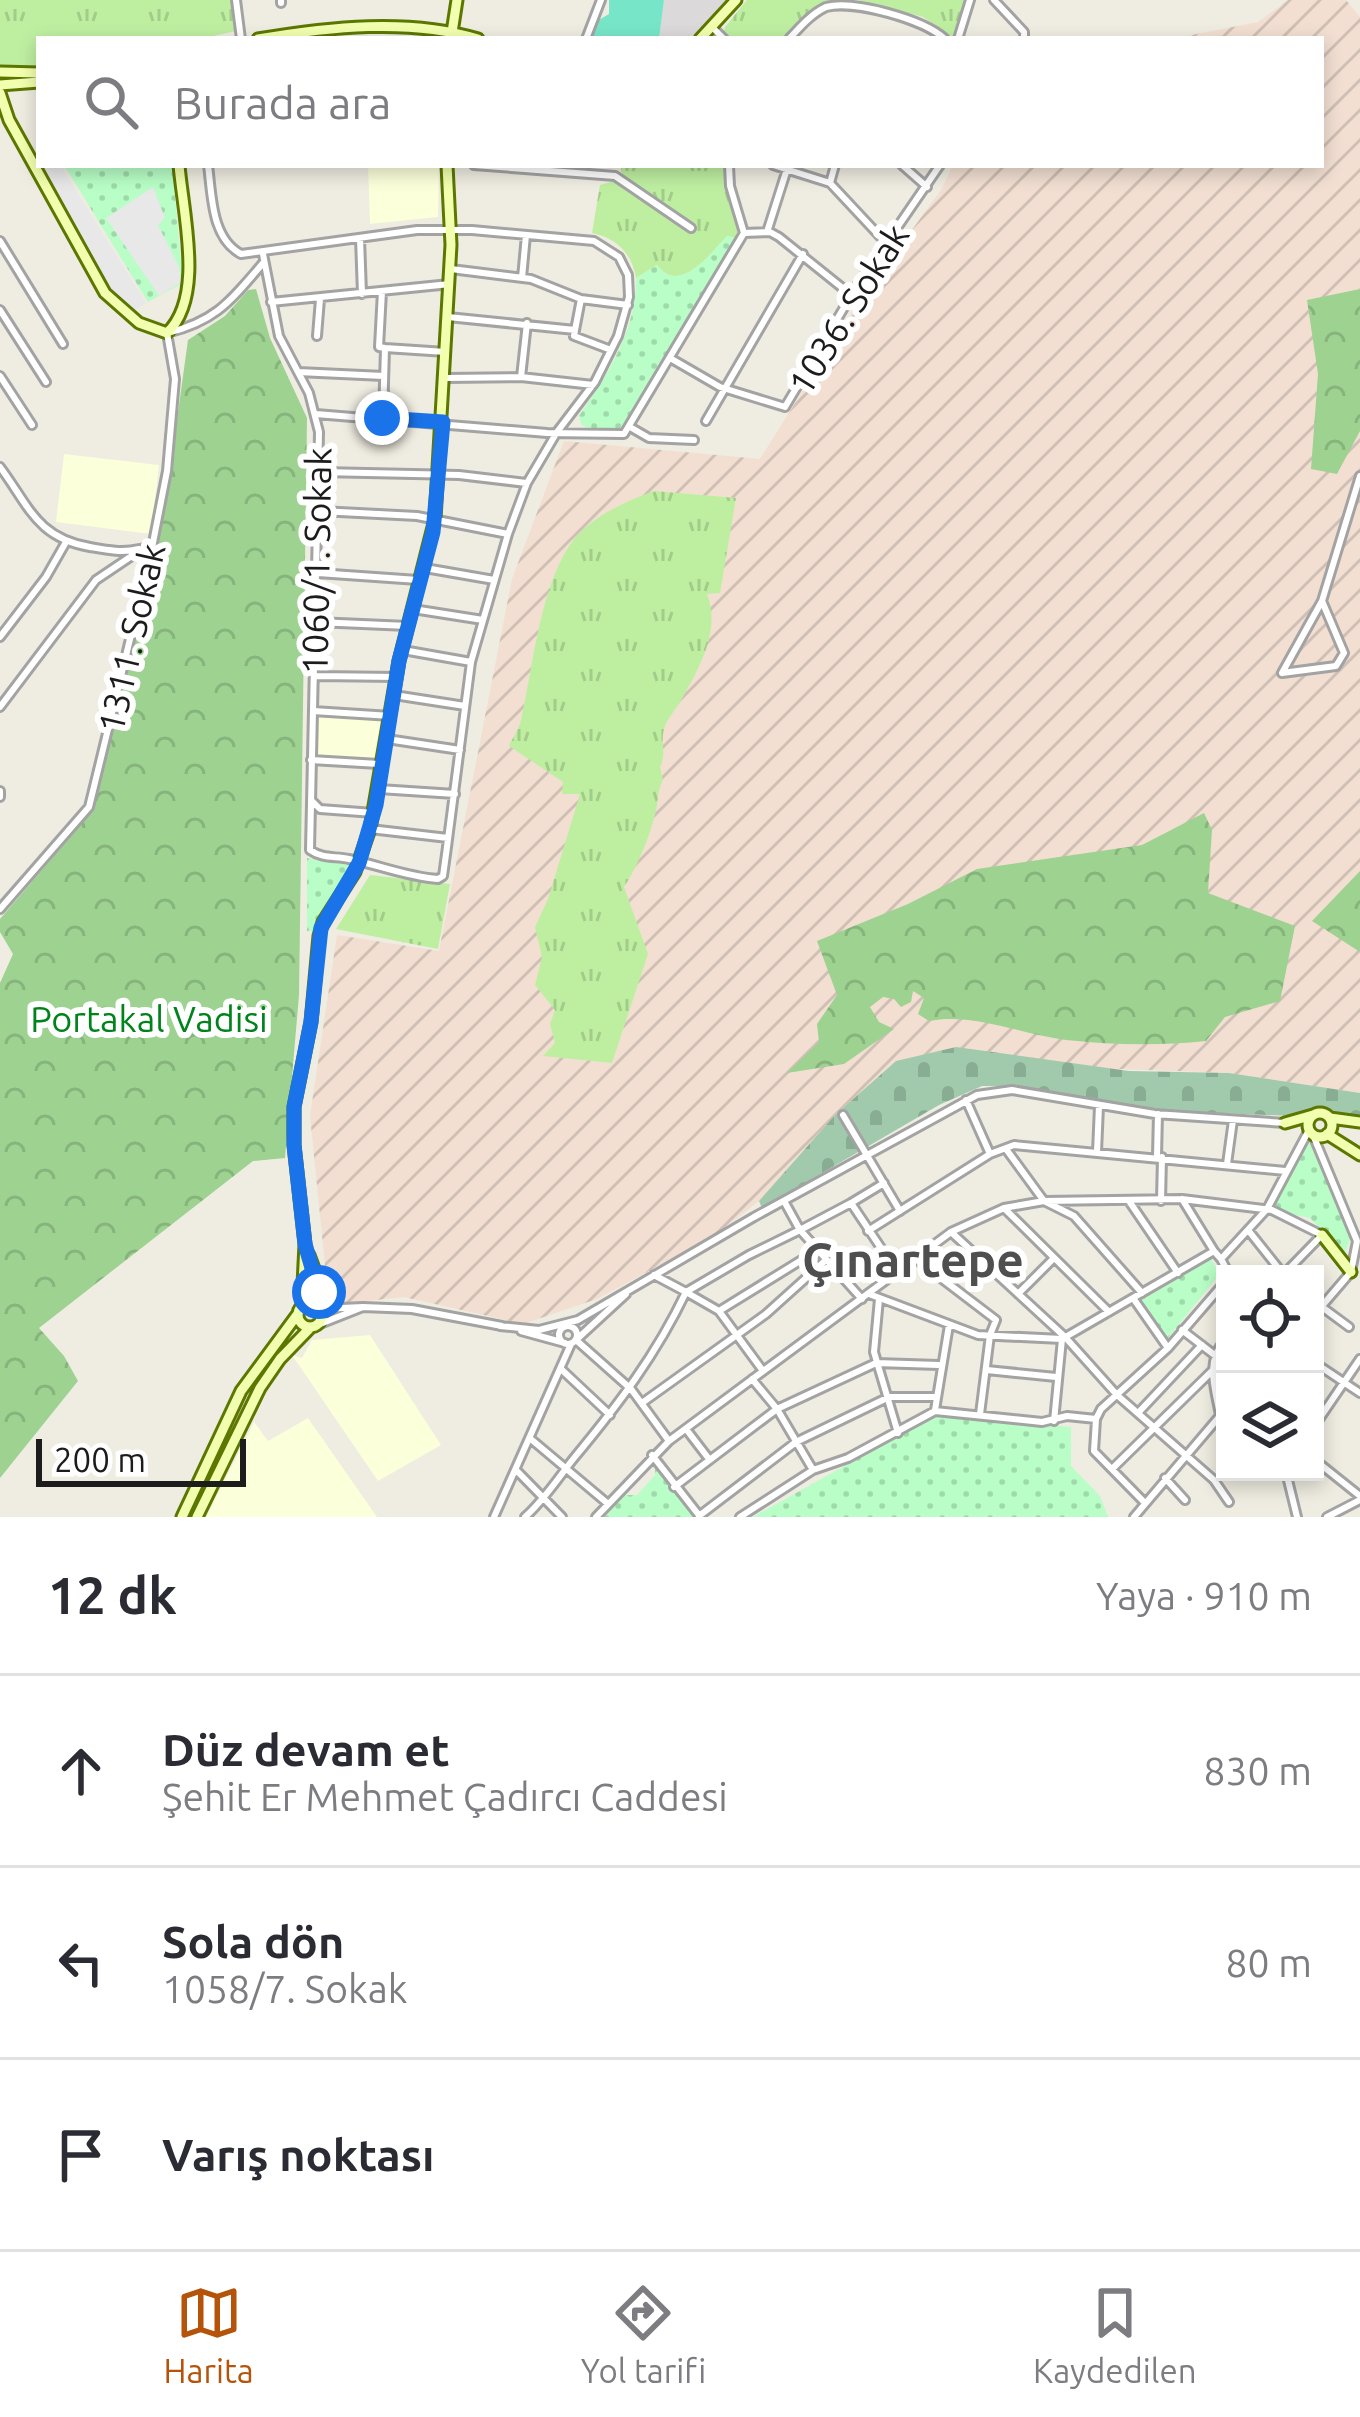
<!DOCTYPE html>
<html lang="tr">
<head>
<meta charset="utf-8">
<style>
  body { margin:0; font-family:Ubuntu,sans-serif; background:#f2f2f3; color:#2b2b33 }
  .controls { position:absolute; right:36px; bottom:36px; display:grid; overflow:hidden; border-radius:0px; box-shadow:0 6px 18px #0003 }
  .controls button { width:108px; height:108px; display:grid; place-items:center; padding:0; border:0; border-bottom:3px solid #e1e1e2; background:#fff; color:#2b2b33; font:60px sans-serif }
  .scale { position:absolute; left:36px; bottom:30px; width:210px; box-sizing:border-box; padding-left:12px; border:6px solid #1c1c1c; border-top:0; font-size:33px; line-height:42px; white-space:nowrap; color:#1c1c1c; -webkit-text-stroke:9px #fff; paint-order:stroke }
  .stop { position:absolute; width:36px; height:36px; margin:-27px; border:9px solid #1a73e8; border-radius:50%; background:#fff }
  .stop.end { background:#1a73e8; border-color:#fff; box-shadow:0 3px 12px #0008 }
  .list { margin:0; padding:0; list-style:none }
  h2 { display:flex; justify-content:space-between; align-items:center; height:156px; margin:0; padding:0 48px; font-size:51px }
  h2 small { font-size:39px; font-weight:400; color:#7c7c81 }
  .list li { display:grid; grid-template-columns:78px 1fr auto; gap:36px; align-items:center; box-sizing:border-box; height:192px; padding:0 48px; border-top:3px solid #e1e1e2 }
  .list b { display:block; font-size:45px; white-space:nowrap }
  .list p { margin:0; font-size:39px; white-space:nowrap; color:#7c7c81 }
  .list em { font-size:39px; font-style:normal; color:#7c7c81 }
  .icon { flex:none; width:66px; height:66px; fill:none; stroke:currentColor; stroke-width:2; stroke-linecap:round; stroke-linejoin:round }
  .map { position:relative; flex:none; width:1360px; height:1517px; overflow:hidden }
  .search { position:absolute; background:#fff; box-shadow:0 6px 18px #0003; left:36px; right:36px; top:36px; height:132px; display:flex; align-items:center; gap:30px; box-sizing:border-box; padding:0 42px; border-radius:0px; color:#7c7c81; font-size:45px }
  .sheet { height:732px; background:#fff }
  nav { display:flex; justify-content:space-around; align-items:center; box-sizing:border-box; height:168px; border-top:3px solid #e1e1e2; background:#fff; font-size:33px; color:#7c7c81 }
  nav a { display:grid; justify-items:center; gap:6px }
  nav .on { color:#b45309 }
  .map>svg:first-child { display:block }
  .residential { fill:#dbd9d9 }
  .education { fill:#fbffda }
  .military { fill:url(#military-furrows) }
  .grass { fill:url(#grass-tufts) }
  .forest { fill:url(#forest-crowns) }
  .cemetery { fill:url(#cemetery-stones) }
  .park { fill:url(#park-dots) }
  .pitch { fill:#77e6c8 }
  .parking { fill:#e8e8e8 }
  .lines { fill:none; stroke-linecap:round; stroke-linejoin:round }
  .street-casing { stroke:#a3a3a3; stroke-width:12 }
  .secondary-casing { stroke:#5c7700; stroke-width:15 }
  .street { stroke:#fff; stroke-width:6 }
  .secondary { stroke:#f2ffaf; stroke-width:9 }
  .route { stroke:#1a73e8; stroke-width:15 }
  .labels { text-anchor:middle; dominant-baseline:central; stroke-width:12; stroke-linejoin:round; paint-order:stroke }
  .street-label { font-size:36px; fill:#1c1c1c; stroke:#fff }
  .park-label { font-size:36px; fill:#01831b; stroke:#fff }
  .district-label { font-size:48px; font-weight:bold; fill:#4f4f4f; stroke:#fff }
</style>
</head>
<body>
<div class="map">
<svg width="1360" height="1517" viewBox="0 0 1360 1517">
  <defs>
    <pattern id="military-furrows" width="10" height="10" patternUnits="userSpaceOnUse" patternTransform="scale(3)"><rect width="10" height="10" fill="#f2dfd2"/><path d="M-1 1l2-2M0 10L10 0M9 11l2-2" fill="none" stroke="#cfbfb4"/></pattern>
    <pattern id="grass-tufts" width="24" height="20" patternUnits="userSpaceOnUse" patternTransform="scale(3)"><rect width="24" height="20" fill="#beefa1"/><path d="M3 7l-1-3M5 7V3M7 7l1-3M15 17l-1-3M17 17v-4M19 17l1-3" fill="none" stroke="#a3cc8a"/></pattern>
    <pattern id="forest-crowns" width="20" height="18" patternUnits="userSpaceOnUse" patternTransform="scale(3)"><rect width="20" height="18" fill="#9dd291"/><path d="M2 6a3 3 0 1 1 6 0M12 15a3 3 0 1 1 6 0" fill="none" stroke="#87b47c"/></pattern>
    <pattern id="cemetery-stones" width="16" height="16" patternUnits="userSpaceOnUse" patternTransform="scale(3)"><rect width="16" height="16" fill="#a0caab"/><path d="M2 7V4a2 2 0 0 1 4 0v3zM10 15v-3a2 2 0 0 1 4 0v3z" fill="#89ad93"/></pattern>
    <pattern id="park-dots" width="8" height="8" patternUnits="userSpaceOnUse" patternTransform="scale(3)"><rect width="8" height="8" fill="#b8fec6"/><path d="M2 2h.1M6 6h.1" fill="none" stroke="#9ed9aa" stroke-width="1.8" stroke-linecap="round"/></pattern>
  </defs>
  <rect width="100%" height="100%" fill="#efece1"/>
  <path class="residential" d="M 664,0 L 726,0 L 691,39 L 659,39 Z"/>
  <path class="education" d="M 368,165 L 439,165 L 438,217 L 370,224 Z
    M 64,454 L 159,465 L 151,534 L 56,522 Z
    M 315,714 L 386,718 L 380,761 L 315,757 Z
    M 370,1335 L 441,1445 L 378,1481 L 292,1355 L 302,1358 L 312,1340 Z
    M 308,1418 L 377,1517 L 206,1517 L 254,1422 L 268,1441 Z"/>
  <path class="military" d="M 1288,0 L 1346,0 L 1360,17 L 1360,1093 L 1229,1073 L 896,1061 L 835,1115 L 759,1201 L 736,1219 L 710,1238 L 597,1299 L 523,1324 L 404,1297 L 329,1305 L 310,1116 L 337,935 L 439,951 L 512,579 L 564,441 L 760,459 L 853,311 L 941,190 L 953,165 L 1321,165 L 1321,39 L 1171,39 L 1258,22 Z"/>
  <path class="grass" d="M 0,0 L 231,0 L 236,31 L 200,39 L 39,39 L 39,68 L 0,66 Z
    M 747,0 L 833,0 L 810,10 L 782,39 L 731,39 L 724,31 L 725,27 Z
    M 858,0 L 969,0 L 956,39 L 923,17 Z
    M 621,165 L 722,165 L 738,229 L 736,238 L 727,236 C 710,254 680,296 657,265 L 636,278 C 632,253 616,238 592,233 L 600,185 L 622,179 Z
    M 654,491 L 736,498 L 720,593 L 707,594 C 722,631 697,672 679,704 C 674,711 666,721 664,729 C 660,744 667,753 660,767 L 663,780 C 657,791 659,798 656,810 C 651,834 637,868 624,887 L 648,954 L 612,1063 L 543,1056 L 555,1043 L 550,1024 L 555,1010 L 535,985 L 542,957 L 535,927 L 548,899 L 580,794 L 562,794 L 563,782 L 509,746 C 513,737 519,729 521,720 C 534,666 541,563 587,526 C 607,510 631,499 654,491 Z
    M 370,875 L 450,884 L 438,949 L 336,929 Z"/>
  <path class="forest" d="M 256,289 L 270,338 L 307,418 L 299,995 L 285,1158 L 253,1161 L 39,1328 L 64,1356 L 78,1381 L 0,1478 L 0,983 L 13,954 L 0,932 L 0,919 L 88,816 L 171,463 L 188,340 L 225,316 L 248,290 Z
    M 1360,289 L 1360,431 L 1337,474 L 1311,469 L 1318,374 L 1307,300 Z
    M 1204,813 L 1212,830 L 1208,893 L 1295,926 L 1280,1001 L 1225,1017 L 1206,1041 C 1159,1046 1113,1045 1066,1040 C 1022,1035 974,1012 929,1021 L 918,1014 L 924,998 L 913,991 L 911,1002 L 901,1007 L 894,999 L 883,997 L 870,1007 L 879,1022 L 894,1029 L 844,1064 L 787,1073 L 819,1042 L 817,1024 L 837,995 L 817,941 L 908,904 L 977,869 L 1142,845 Z
    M 1360,871 L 1360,952 L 1312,921 Z"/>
  <path class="cemetery" d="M 956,1047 L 1129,1071 L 1229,1073 L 1360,1093 L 1360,1116 L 1313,1111 L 1292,1116 L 1147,1110 L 1016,1086 L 982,1086 L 939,1105 L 762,1208 L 759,1201 L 835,1115 L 896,1061 Z"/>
  <path class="park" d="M 64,165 L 172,165 L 183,283 L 148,302 Z
    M 727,236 L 736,238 L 627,425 L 610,432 L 582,426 L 579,416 C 607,376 637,329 636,278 L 657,265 C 679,296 711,253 727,236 Z
    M 307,858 L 354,864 L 313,931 L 307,931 Z
    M 1308,1139 L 1351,1237 L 1344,1255 L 1310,1218 L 1272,1210 Z
    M 1211,1258 L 1219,1275 L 1167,1339 L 1140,1300 Z
    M 936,1415 L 1071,1427 L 1071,1466 L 1100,1496 L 1108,1517 L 753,1517 Z
    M 655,1464 L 699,1517 L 604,1517 L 625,1495 L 637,1495 L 655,1475 Z"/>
  <path class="pitch" d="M 609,0 L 664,0 L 659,39 L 591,39 L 597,21 L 609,14 Z"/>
  <path class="parking" d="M 39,165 L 60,165 L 146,303 L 133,311 L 107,286 Z
    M 153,187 L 165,218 L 158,225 L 179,267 L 181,282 L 159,296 L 106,218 Z"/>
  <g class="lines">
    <g class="street-casing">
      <path id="street" d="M 236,0 L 241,39
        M 994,0 L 1024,32 L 1024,39
        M 281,3 L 281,0
        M 713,28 L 724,39
        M 586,39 L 601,0
        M 789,39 C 800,27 811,14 826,7 C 854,0 923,19 945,39
        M 958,39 L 970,0
        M 208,165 C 212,195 211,238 241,254 L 417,230 L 472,230 L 594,241 L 619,257 L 628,275 L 629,297 L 618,336 L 595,382 L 557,432 L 527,483 L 508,534 L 471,662 L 447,847 L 443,876 L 438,879 C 407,877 379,865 349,859 C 334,856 323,859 310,850 L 319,432 L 309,393 L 279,336 L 263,254
        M 474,165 L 615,176 L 691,228
        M 729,165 L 730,186 L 744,233
        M 773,165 L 830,183 L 887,244
        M 902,165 L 927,187
        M 830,183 L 835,165
        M 767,232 L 787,169
        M 744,233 L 770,232 L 779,237 L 845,290 L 852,291
        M 360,238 L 362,294
        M 0,241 L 63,344
        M 451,269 L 531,279 L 581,299
        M 522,278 L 526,235
        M 382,291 L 379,347 L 385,348 L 383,418
        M 271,302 L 450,284
        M 0,310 L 46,382
        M 448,317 L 575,330 L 574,336 L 611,350
        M 575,330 L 581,299 L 628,305
        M 317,336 L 320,299
        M 385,348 L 446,352
        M 670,358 L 720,387 L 785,407 L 855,289 L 940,165
        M 298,372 L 384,376
        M 0,376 L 32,425
        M 521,377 L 527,323
        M 445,378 L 521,377 L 593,385
        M 316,414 L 547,433 L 624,434 L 744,233
        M 706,421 L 803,254
        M 630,427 L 649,438 L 694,440
        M 0,467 C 29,506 37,538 90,547 C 107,550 122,553 139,549
        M 321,472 L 459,475 L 526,483
        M 320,511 L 417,516 L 508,534
        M 425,568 L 494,580
        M 318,573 L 418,580
        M 413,609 L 483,620
        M 316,622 L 408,626
        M 0,637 L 46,577 L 66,542
        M 403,650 L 471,662
        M 1282,673 L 1322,601 L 1360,476
        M 1282,673 L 1336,666 L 1344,653 L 1322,601
        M 316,676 L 397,677
        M 394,695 L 465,706
        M 0,707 L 96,580 L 145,547
        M 313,711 L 391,716
        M 387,739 L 460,750
        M 311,760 L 379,764
        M 379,789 L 455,794
        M 0,791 L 0,797
        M 312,801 L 320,809 L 374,813
        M 370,829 L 448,838
        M 0,909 L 89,807 L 151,553 L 167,471 L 175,379 L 167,333 C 217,321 231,300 264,262
        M 966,1100 L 990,1154
        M 843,1115 L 900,1211
        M 1313,1135 L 1357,1241 L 1351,1272 L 1315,1314
        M 1006,1149 L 1044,1201 L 1074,1216 L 1142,1293
        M 1097,1152 L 1099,1106
        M 1157,1156 L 1158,1114
        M 1227,1164 L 1233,1120
        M 1182,1199 L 1214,1251
        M 1129,1201 L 1178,1273
        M 1161,1201 L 1162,1157
        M 851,1203 L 884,1183
        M 1005,1209 L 1109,1312
        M 1248,1230 L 1283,1274
        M 868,1231 L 990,1154 L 1014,1145 L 1285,1171
        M 951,1232 L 1065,1337 L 1117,1395 L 1214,1480 L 1229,1502
        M 916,1259 L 996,1320 L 990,1335 L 980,1414
        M 1229,1274 L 1221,1259 L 1267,1209 L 1309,1130
        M 654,1275 L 686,1292 L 749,1255 L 800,1230 L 784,1201
        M 626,1294 L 576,1340 L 631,1389 L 669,1441
        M 869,1294 L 978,1335 L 1062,1339 L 1214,1251 L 1221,1259
        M 1018,1294 L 1054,1258
        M 1133,1298 L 1168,1348
        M 862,1299 L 800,1230 L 851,1203 L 897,1272
        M 879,1299 L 874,1352 L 898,1433
        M 363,1307 L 412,1309 L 502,1326
        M 1322,1307 L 1349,1327
        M 719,1311 L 763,1371
        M 315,1326 L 363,1307 L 321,1309
        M 500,1326 L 539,1330 L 578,1320 L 754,1217 L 977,1095 L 1012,1090 L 1155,1114 L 1285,1123
        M559 1335a9 9 0 1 1 18 0a9 9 0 1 1-18 0Z
        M 1182,1330 L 1225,1363
        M 521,1331 L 565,1343
        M 1315,1363 L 1360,1393
        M 561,1369 L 610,1415
        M 987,1370 L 1056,1377
        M 752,1379 L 777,1409 L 813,1470
        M 642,1403 L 766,1314 L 826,1260
        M 935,1410 L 949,1325
        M 1138,1413 L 1202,1345
        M 1220,1415 C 1215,1387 1205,1363 1225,1340
        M 1054,1421 L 1062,1339
        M 1315,1425 L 1360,1359
        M 686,1429 L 709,1459
        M 532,1440 L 607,1503
        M 652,1455 L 698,1514
        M 1315,1460 L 1360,1496
        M 1112,1469 L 1212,1371
        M 516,1470 L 562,1517
        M 1286,1472 L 1297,1517
        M 1165,1478 L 1185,1500
        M 674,1487 L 777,1409 L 876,1363 L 939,1365
        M 1144,1502 L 1094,1451 L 1096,1419 L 1101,1409 L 1168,1348 L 1225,1282
        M 699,1516 L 796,1442 L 889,1397 L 935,1397
        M 494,1517 L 571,1344
        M 525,1517 C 545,1499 558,1478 574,1458 C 618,1405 656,1355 686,1292 L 719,1311 L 816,1251
        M 596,1517 L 669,1441 L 951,1232 L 1004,1208 L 1044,1201 L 1182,1199 L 1272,1210 L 1322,1235 L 1284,1274
        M 740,1517 L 813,1470 L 848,1458 L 935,1411 L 1042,1422 L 1067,1416 L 1096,1419
        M 1134,1517 L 1225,1410
        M 1327,1517 L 1360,1500"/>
    </g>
    <g class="secondary-casing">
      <path id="secondary" d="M 258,39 C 328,27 409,18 478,39
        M 451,39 L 457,0
        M 700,39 L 736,0
        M 0,72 L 39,73
        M 0,85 L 39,82
        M 0,93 L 9,120 L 105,293 L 139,323 L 167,333 C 205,297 183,214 179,165
        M1308 1125a12 12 0 1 1 24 0a12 12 0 1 1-24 0Z
        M 1330,1118 L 1360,1122
        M 1285,1123 L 1313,1115
        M 1327,1134 L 1360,1155
        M 1322,1235 L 1351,1272
        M 309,1255 L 316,1274 L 318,1306
        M298 1315a12 12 0 1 1 24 0a12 12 0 1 1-24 0Z
        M 302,1305 L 305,1244 L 294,1145 L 294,1107 L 311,1022 L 319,936 L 323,922 L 355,872 L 370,829 L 399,661 L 435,519 L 451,245 L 447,165
        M 182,1517 L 241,1391 L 297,1315
        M 197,1517 L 260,1388 L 280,1359 L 310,1328"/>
    </g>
    <use href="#street" class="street"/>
    <use href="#secondary" class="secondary"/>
  </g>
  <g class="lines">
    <path class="route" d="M 319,1292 L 305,1244 L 294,1145 L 294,1107 L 311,1022 L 321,928 L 359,863 L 376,805 L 399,661 L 433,532 L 443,422 L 382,418"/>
  </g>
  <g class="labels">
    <g class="street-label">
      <text transform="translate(848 309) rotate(-58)">1036. Sokak</text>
      <text transform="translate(316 561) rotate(-89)">1060/1. Sokak</text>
      <text transform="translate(131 638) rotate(-77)">1311. Sokak</text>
    </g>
    <g class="park-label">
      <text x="149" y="1018">Portakal Vadisi</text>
    </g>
    <g class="district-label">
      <text x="913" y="1259">Çınartepe</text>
    </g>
  </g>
</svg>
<div class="controls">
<button><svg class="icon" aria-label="locate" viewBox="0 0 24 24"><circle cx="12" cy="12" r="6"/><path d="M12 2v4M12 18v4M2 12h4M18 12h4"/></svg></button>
<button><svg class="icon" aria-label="layers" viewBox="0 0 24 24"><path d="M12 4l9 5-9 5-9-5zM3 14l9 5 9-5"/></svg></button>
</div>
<div class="scale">200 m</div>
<div class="stop" style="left:319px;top:1292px"></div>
<div class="stop end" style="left:382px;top:418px"></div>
<div class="search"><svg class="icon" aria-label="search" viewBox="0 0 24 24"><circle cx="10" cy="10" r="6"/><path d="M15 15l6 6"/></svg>Burada ara</div>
</div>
<section class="sheet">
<h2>12 dk<small>Yaya · 910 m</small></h2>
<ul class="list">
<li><svg class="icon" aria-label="ahead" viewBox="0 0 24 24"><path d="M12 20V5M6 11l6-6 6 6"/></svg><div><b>Düz devam et</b><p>Şehit Er Mehmet Çadırcı Caddesi</p></div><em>830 m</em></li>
<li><svg class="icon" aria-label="left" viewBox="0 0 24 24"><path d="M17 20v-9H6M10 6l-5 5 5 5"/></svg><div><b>Sola dön</b><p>1058/7. Sokak</p></div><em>80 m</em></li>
<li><svg class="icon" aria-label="arrive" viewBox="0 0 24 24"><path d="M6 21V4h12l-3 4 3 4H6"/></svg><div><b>Varış noktası</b></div></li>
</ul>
</section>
<nav>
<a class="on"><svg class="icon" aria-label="map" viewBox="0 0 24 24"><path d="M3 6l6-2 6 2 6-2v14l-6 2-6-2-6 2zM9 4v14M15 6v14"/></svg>Harita</a>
<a><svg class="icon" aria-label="directions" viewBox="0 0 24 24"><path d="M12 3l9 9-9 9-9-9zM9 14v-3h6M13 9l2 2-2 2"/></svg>Yol tarifi</a>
<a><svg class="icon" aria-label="saved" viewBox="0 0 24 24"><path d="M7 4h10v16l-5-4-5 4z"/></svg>Kaydedilen</a>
</nav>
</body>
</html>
